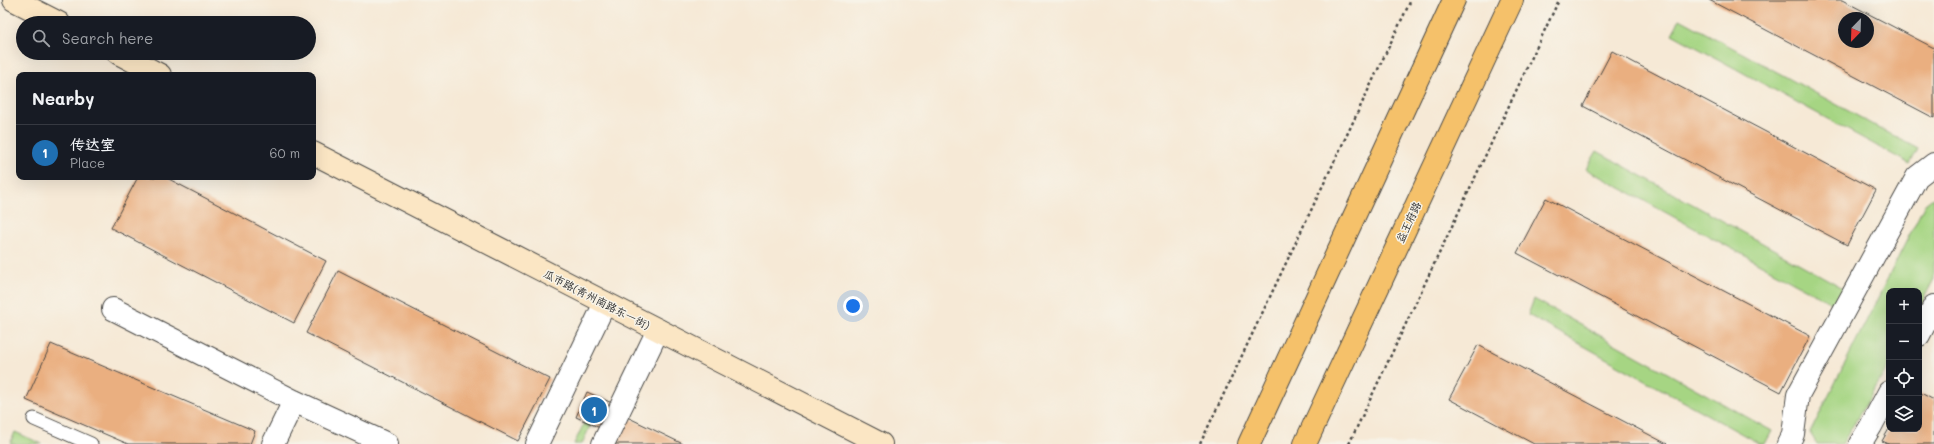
<!DOCTYPE html>
<html lang="en">
<head>
<meta charset="utf-8">
<style>
  body { margin:0; font-family:Mali,"LXGW WenKai TC",sans-serif; background:#242831; color:#f1f3f6 }
  .controls { position:absolute; right:12px; bottom:12px; display:grid; overflow:hidden; border-radius:8px; box-shadow:0 4px 16px #0002 }
  .controls button { width:36px; height:36px; display:grid; place-items:center; padding:0; border:0; border-bottom:1px solid #363941; background:#171b24; color:#f1f3f6; font:20px sans-serif }
  .compass { position:absolute; left:1838px; top:12px; width:36px; height:36px; border-radius:50%; background:#171b24; box-shadow:0 4px 16px #0002; rotate:203deg }
  .you { position:absolute; left:853px; top:306px; width:14px; height:14px; margin:-10px; border:3px solid #fff; border-radius:50%; background:#1a73e8; box-shadow:0 0 0 6px #1a73e833 }
  .badge { display:grid; place-items:center; width:26px; height:26px; border-radius:50%; background:#1f6fb2; color:#fff; font-size:13px; font-weight:700 }
  .pin { position:absolute; translate:-50% -50%; border:2px solid #fff; box-shadow:0 1px 4px #0006 }
  .list { margin:0; padding:0; list-style:none }
  h2 { display:flex; justify-content:space-between; align-items:center; height:52px; margin:0; padding:0 16px; font-size:17px }
  h2 small { font-size:13px; font-weight:400; color:#9ea1a6 }
  .list li { display:grid; grid-template-columns:26px 1fr auto; gap:12px; align-items:center; box-sizing:border-box; height:56px; padding:0 16px; border-top:1px solid #363941 }
  .list b { display:block; font-size:15px; white-space:nowrap }
  .list p { margin:0; font-size:13px; white-space:nowrap; color:#9ea1a6 }
  .list em { font-size:13px; font-style:normal; color:#9ea1a6 }
  .icon { flex:none; width:22px; height:22px; fill:none; stroke:currentColor; stroke-width:2; stroke-linecap:round; stroke-linejoin:round }
  .map { position:relative; flex:none; width:1934px; height:444px; overflow:hidden }
  .search { position:absolute; background:#171b24; box-shadow:0 4px 16px #0002; left:16px; top:16px; width:300px; height:44px; display:flex; align-items:center; gap:10px; box-sizing:border-box; padding:0 14px; border-radius:22px; color:#9ea1a6; font-size:15px }
  .panel { position:absolute; background:#171b24; box-shadow:0 4px 16px #0002; left:16px; top:72px; width:300px; height:108px; border-radius:8px }
  .map>svg:first-child { display:block }
  .green { fill:#a6d583; stroke:#688057 }
  .building { fill:#eaaf80; fill-rule:evenodd }
  .lines { fill:none; stroke-linecap:round; stroke-linejoin:round }
  .lane-casing { stroke:#494845; stroke-width:15 }
  .street-casing { stroke:#494845; stroke-width:24 }
  .secondary-casing { stroke:#494845; stroke-width:24 }
  .primary-casing { stroke:#494845; stroke-width:24 }
  .path { stroke:#494845; stroke-width:2.5; stroke-dasharray:3 3; stroke-linecap:butt }
  .lane { stroke:#fff; stroke-width:13 }
  .street { stroke:#fff; stroke-width:22 }
  .secondary { stroke:#fbe6c4; stroke-width:22 }
  .primary { stroke:#f5c16b; stroke-width:22 }
  .labels { text-anchor:middle; dominant-baseline:central; stroke-width:3; stroke-linejoin:round; paint-order:stroke }
  .street-label { font-size:11px; fill:#2b2b2b; stroke:#f7f3e8 }
</style>
</head>
<body>
<div class="map">
<svg width="1934" height="444" viewBox="0 0 1934 444">
  <rect width="100%" height="100%" fill="#f7f3e8"/>
  <filter id="ink" filterUnits="userSpaceOnUse"><feTurbulence type="fractalNoise" baseFrequency=".025" numOctaves="2"/><feDisplacementMap in="SourceGraphic" scale="8" xChannelSelector="R" yChannelSelector="G"/><feConvolveMatrix kernelMatrix="1 2 1 2 8 2 1 2 1" color-interpolation-filters="sRGB"/></filter>
  <filter id="wash" filterUnits="userSpaceOnUse"><feTurbulence type="fractalNoise" baseFrequency=".012" numOctaves="4" result="noise"/><feDisplacementMap in="SourceGraphic" scale="16" xChannelSelector="R" yChannelSelector="G"/><feGaussianBlur stdDeviation="0.9" result="paint"/><feColorMatrix in="noise" values="0 0 0 0 0 0 0 0 0 0 0 0 0 0 0 0 0 1.4 0 .05"/><feComposite in="paint" operator="in"/></filter>
  <g filter="url(#wash)">
    <rect width="100%" height="100%" fill="#f6e9d6"/>
    <path class="green" d="M 1680,19 L 1918,149 L 1910,164 L 1672,34 Z
      M 1597,151 L 1845,289 L 1835,305 L 1586,169 Z
      M 1934,197 L 1934,279 L 1919,308 L 1919,291 L 1889,291 L 1889,365 L 1842,444 L 1817,444 L 1810,433 L 1925,204 Z
      M 1534,299 L 1772,431 L 1765,444 L 1760,444 L 1528,315 Z
      M 585,421 L 591,424 L 582,444 L 574,444 Z
      M 15,432 L 42,444 L 10,444 Z"/>
    <g id="blocks">
      <path class="building" d="M 1709,0 L 1842,0 L 1934,48 L 1934,118 ZM 1844,18 L 1868,18 L 1868,42 L 1844,42 Z
        M 1612,51 L 1876,190 L 1847,245 L 1583,106 Z
        M 138,177 L 165,177 L 326,261 L 294,323 L 111,228 Z
        M 1546,198 L 1810,336 L 1781,392 L 1517,253 Z
        M 338,271 L 550,379 L 518,441 L 306,333 Z
        M 51,344 L 255,431 L 250,444 L 128,444 L 26,400 Z
        M 1478,345 L 1667,444 L 1534,444 L 1449,399 Z
        M 587,392 L 612,403 L 600,428 L 576,417 Z
        M 1919,392 L 1934,400 L 1934,444 L 1889,444 L 1882,441 L 1889,429 L 1919,429 Z
        M 625,416 L 683,444 L 612,444 Z"/>
    </g>
  </g>
  <g filter="url(#ink)">
    <use href="#blocks" fill-opacity="0" stroke="#494845" stroke-width="1"/>
    <g class="lines">
      <g class="lane-casing">
        <path id="lane" d="M 34,419 L 91,444"/>
      </g>
      <g class="street-casing">
        <path id="street" d="M 113,309 L 294,401 L 387,444
          M 1919,335 L 1934,306
          M 273,444 L 294,401
          M 537,444 L 605,303
          M 603,444 L 658,330
          M 1788,444 L 1793,434 L 1798,395 L 1917,177 L 1934,164
          M 1860,444 L 1871,426 L 1889,392"/>
      </g>
      <g class="secondary-casing">
        <path id="secondary" d="M 14,0 L 59,23
          M 118,53 L 160,75
          M 313,153 L 881,444"/>
      </g>
      <g class="primary-casing">
        <path id="primary" d="M 1249,444 L 1454,0
          M 1305,444 L 1512,0"/>
      </g>
      <path class="path" d="M 1200,444 L 1411,0
        M 1349,444 L 1559,0"/>
      <use href="#lane" class="lane"/>
      <use href="#street" class="street"/>
      <use href="#secondary" class="secondary"/>
      <use href="#primary" class="primary"/>
    </g>
  </g>
  <g class="labels">
    <g class="street-label">
      <text transform="translate(1408 222) rotate(-65)">益王府路</text>
      <text transform="translate(597 299) rotate(27)">瓜市路(青州南路东一街)</text>
    </g>
  </g>
</svg>
<div class="controls">
<button>+</button>
<button>−</button>
<button><svg class="icon" aria-label="locate" viewBox="0 0 24 24"><circle cx="12" cy="12" r="6"/><path d="M12 2v4M12 18v4M2 12h4M18 12h4"/></svg></button>
<button><svg class="icon" aria-label="layers" viewBox="0 0 24 24"><path d="M12 4l9 5-9 5-9-5zM3 14l9 5 9-5"/></svg></button>
</div>
<svg class="compass" viewBox="-18 -18 36 36"><path d="M0-13l5 13h-10z" fill="#e53935"/><path d="M0 13l5-13h-10z" fill="#9ea1a6"/></svg>
<div class="you"></div>
<div class="pin badge" style="left:594px;top:410px">1</div>
<div class="search"><svg class="icon" aria-label="search" viewBox="0 0 24 24"><circle cx="10" cy="10" r="6"/><path d="M15 15l6 6"/></svg>Search here</div>
<section class="panel">
<h2>Nearby<small></small></h2>
<ul class="list">
<li><span class="badge">1</span><div><b>传达室</b><p>Place</p></div><em>60 m</em></li>
</ul>
</section>
</div>
</body>
</html>
